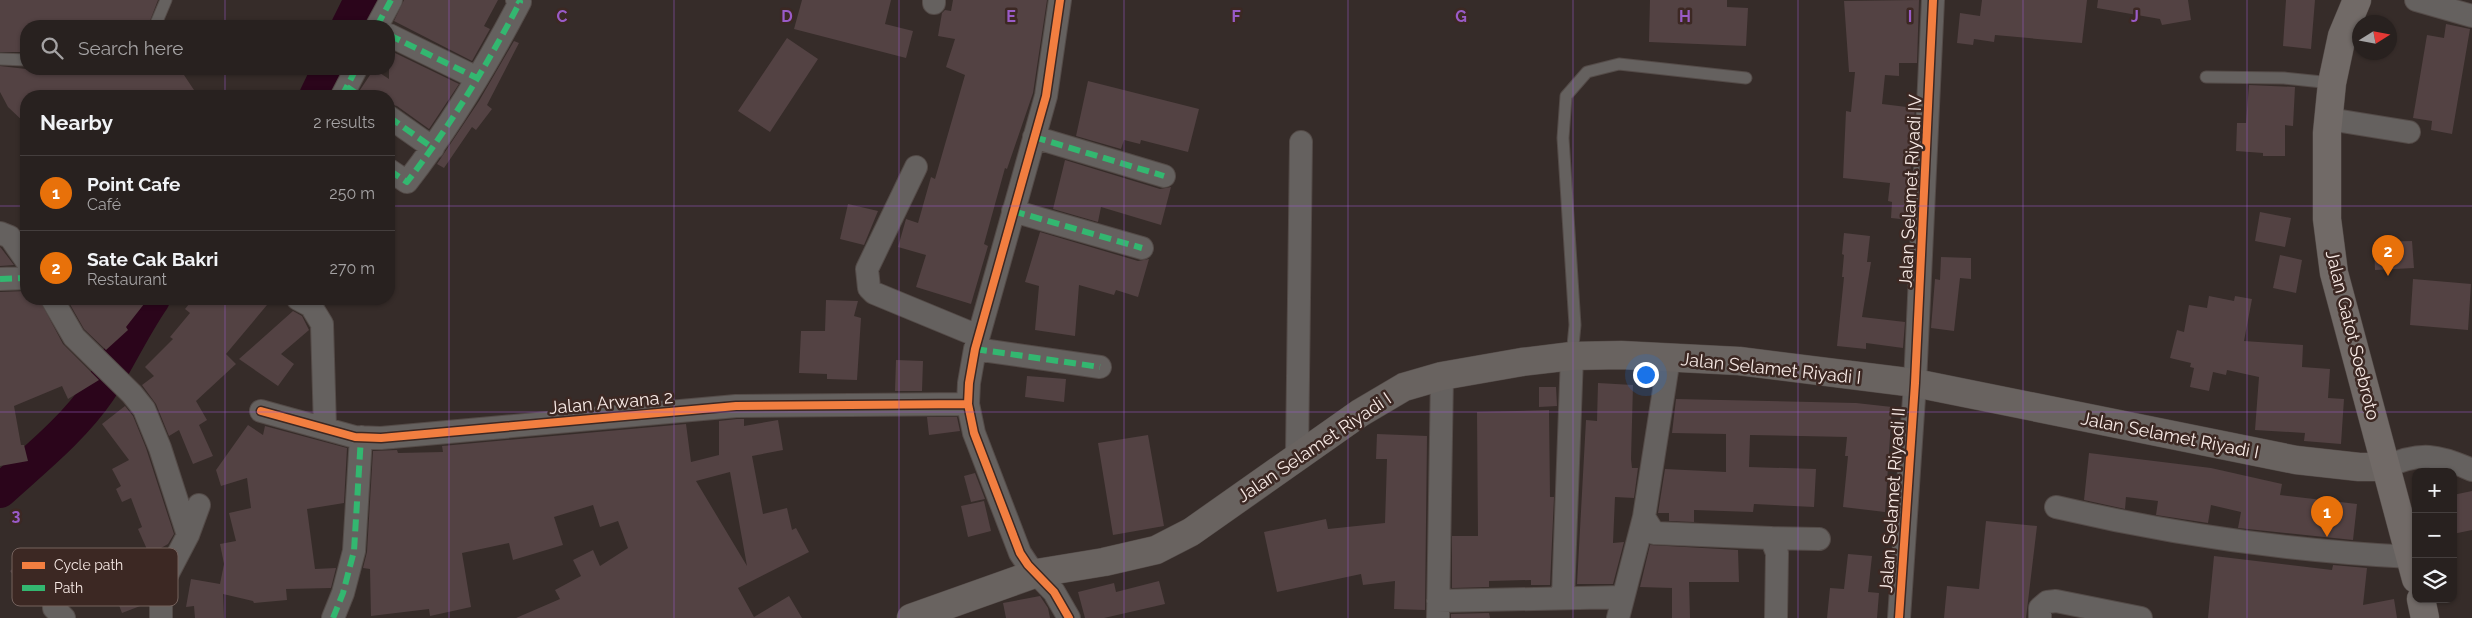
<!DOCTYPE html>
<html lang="en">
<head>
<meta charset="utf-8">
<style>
  body { margin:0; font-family:Raleway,sans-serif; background:#302928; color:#f1f3f6 }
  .controls { position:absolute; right:15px; bottom:15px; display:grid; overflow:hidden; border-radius:10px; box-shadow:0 1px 4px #0004 }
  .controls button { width:45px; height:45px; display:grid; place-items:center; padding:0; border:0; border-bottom:1px solid #443e3d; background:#28211f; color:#f1f3f6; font:25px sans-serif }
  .compass { position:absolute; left:2352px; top:15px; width:45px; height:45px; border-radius:50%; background:#28211f; box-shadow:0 1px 4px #0004; rotate:79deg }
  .you { position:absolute; left:1645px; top:374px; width:18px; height:18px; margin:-12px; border:4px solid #fff; border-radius:50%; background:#1a73e8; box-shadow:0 0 0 8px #1a73e833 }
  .badge { display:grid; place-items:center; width:32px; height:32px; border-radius:50%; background:#db2777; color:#fff; font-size:16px; font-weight:700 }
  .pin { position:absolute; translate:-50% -41px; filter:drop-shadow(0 1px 2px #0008) }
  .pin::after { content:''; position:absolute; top:26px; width:18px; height:15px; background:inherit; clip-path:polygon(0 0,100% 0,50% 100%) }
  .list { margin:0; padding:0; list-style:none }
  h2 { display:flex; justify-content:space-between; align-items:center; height:65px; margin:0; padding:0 20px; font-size:21px }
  h2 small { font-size:16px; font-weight:400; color:#a5a3a4 }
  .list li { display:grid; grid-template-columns:32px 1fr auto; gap:15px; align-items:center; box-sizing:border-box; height:75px; padding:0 20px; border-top:1px solid #443e3d }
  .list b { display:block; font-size:19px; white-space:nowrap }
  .list p { margin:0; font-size:16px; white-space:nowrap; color:#a5a3a4 }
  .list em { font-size:16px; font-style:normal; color:#a5a3a4 }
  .icon { flex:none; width:28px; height:28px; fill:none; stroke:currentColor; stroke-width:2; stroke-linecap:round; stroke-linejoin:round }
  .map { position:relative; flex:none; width:2472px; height:618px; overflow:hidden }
  .search { position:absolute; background:#28211f; box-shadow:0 1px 4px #0004; left:20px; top:20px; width:375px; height:55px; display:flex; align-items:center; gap:12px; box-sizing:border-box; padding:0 18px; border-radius:20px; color:#a5a3a4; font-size:19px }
  .panel { position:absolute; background:#28211f; box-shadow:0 1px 4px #0004; left:20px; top:90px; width:375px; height:215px; border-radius:20px }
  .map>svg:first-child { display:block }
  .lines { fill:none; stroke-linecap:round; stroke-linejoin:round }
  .river { stroke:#2b051b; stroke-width:34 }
  .building { fill:#534243; fill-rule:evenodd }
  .service-casing { stroke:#544b48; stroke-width:13 }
  .minor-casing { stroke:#544b48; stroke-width:24 }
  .secondary-casing { stroke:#544b48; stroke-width:29 }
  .primary-casing { stroke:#544b48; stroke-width:29 }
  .service { stroke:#65615f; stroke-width:11 }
  .minor { stroke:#65615f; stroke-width:22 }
  .secondary { stroke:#696360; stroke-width:28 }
  .primary { stroke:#716a67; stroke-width:28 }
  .quiet { stroke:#33b770; stroke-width:6; stroke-dasharray:12 6; stroke-linecap:butt }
  .cycleway-casing { stroke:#3c2823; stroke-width:11 }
  .cycleway { stroke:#f27e40; stroke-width:8 }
  .grid { fill:none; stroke:#9a5bc8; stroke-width:1; stroke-opacity:0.55 }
  .labels { text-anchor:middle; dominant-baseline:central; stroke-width:5; stroke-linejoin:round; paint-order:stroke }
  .street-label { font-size:18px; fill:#f7e9e5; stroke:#3c2823 }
  .key { fill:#3c2823; stroke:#74625d; stroke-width:1 }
  .key-label { font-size:14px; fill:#f7e9e5 }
  .grid-label { font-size:16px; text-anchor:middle; font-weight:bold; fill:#9a5bc8; stroke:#3c2823; stroke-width:5; stroke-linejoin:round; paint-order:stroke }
</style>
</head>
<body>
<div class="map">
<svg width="2472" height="618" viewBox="0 0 2472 618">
  <rect width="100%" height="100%" fill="#362c29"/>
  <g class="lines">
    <path class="river" d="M 348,26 L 361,0
      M 316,96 L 329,69
      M 0,491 C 34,460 73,429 99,391 C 118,361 133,328 153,299"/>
  </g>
  <path class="building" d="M 0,0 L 158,0 L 148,26 L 26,26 L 26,52 L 0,52 Z
    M 404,0 L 498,0 L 484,26 L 490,29 L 472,61 L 394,21 Z
    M 802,0 L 891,0 L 885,24 L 913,31 L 906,58 L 794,29 Z
    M 953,0 L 1047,0 L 1033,93 L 1007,169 L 1005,168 L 984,244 L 988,246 L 971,304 L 916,287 L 926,255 L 898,247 L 906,219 L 918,223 L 931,177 L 935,179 L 965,75 L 946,67 L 955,39 L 938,36 L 942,13 L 945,10 L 951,11 Z
    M 1650,0 L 1727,0 L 1727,7 L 1748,8 L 1746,46 L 1649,42 Z
    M 1919,0 L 1917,63 L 1899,63 L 1899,76 L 1885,75 L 1882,104 L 1915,108 L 1910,177 L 1912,177 L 1910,220 L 1891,218 L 1892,202 L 1888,201 L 1890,183 L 1843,178 L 1846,111 L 1851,112 L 1855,72 L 1849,72 L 1844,1 Z
    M 1982,0 L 2087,0 L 2082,43 L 1995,35 L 1994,42 L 1974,39 L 1973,45 L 1957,43 L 1960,13 L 1980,16 Z
    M 2098,0 L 2188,0 L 2191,20 L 2162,25 L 2160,19 L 2097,8 Z
    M 2286,0 L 2315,0 L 2311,49 L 2283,46 Z
    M 2446,24 L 2470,29 L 2452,134 L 2431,130 L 2432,121 L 2413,118 L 2427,35 L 2444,38 Z
    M 787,38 L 818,59 L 770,132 L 738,111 Z
    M 514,41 L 519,43 L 487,105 L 492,109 L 476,130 L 472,127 L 444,168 L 437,164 L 479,101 Z
    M 395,53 L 459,84 L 429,129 L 397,106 L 389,104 L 389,96 L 369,96 L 360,90 L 374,69 L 389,79 L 389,61 Z
    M 0,66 L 26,69 L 180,69 L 198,96 L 26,96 L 26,124 L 8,107 L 0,92 Z
    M 1088,81 L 1199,109 L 1188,152 L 1141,140 L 1140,144 L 1124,140 L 1121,149 L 1076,136 Z
    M 2249,85 L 2295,87 L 2293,126 L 2285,125 L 2285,156 L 2263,156 L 2263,153 L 2236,151 L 2237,123 L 2246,123 Z
    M 1065,160 L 1160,189 L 1171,187 L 1161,225 L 1101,207 L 1098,222 L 1053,209 Z
    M 848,204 L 878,211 L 864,245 L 840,239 Z
    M 2260,212 L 2291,218 L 2285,247 L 2255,241 Z
    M 1040,232 L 1138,261 L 1149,259 L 1138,297 L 1116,290 L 1114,295 L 1079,285 L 1075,336 L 1035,330 L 1039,286 L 1025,282 Z
    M 1844,233 L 1870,236 L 1867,262 L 1871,262 L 1862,317 L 1905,322 L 1903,348 L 1866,343 L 1866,349 L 1837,346 L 1844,277 L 1842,277 L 1844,255 L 1842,254 Z
    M 2412,241 L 2414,268 L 2375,270 L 2374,242 Z
    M 0,247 L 1,248 L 14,265 L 0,266 Z
    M 2280,255 L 2302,260 L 2296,293 L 2273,288 Z
    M 1941,257 L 1971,258 L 1971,279 L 1960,278 L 1954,331 L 1931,328 L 1935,279 L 1940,280 Z
    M 2413,279 L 2471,284 L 2468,330 L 2410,325 Z
    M 26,291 L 26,299 L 39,299 L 63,344 L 99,380 L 68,399 L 62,386 L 14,406 L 21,445 L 24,445 L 28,461 L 0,466 L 0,292 Z
    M 2209,296 L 2234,301 L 2235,296 L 2252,299 L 2244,341 L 2303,345 L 2302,367 L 2330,369 L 2328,398 L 2344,399 L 2341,444 L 2304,441 L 2305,433 L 2255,430 L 2259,377 L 2227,370 L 2226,375 L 2213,372 L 2209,391 L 2190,387 L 2194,368 L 2190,367 L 2191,363 L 2170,358 L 2177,330 L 2184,332 L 2189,305 L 2207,308 Z
    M 67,299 L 148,299 L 126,327 L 128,330 L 106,350 L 84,329 Z
    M 193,299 L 272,299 L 226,354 L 236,364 L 196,401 L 207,420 L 199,425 L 213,456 L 193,464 L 179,430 L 169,436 L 156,404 L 142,385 L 154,376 L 145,367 L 173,339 L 170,337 L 190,313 L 185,309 Z
    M 826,300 L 858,301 L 854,316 L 861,318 L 857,380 L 827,379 L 827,374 L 799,373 L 801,331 L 825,331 Z
    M 293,311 L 302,316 L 309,330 L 281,354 L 294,364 L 278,386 L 239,359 Z
    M 896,360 L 923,361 L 922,391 L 895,391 Z
    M 1027,376 L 1066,379 L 1064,402 L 1025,397 Z
    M 1598,383 L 1633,385 L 1631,459 L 1632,468 L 1638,468 L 1634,498 L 1615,497 L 1613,543 L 1624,542 L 1613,584 L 1577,584 L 1586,420 L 1597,421 Z
    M 1539,387 L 1556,387 L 1557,406 L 1539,407 Z
    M 1676,399 L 1856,403 L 1892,407 L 1885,512 L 1843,507 L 1848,456 L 1845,456 L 1847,437 L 1750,435 L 1749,467 L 1816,469 L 1814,507 L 1754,504 L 1753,512 L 1694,510 L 1694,522 L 1669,521 L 1669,513 L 1658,513 L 1665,469 L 1726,472 L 1726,434 L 1672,433 Z
    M 125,406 L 133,416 L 146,448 L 174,534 L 168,544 L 161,548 L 162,556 L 152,576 L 148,603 L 122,613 L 109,580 L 142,568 L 140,556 L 149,554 L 138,529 L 142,527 L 131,498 L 122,502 L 116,489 L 121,486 L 112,469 L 129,460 L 102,424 Z
    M 1549,410 L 1550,497 L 1554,497 L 1550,585 L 1531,585 L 1531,580 L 1489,581 L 1489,587 L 1452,588 L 1452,536 L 1478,536 L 1477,412 Z
    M 927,417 L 957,417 L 960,431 L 929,435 Z
    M 737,419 L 744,419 L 744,426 L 778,420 L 783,450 L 752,456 L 763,514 L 787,508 L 792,530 L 796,528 L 809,552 L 738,588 L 754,617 L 789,596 L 802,618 L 516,618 L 560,599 L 555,590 L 581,576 L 573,560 L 593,550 L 600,566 L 628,548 L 618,521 L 600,527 L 593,505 L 554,517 L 563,545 L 513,560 L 509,543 L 462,553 L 471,607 L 430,616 L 429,609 L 371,616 L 370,569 L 363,568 L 367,552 L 373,451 L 397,450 L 398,453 L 443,452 L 442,446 L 686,424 L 691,462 L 719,455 L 719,421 ZM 730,472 L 747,566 L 696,481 Z
    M 248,425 L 263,435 L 265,426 L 347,448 L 344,503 L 307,509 L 315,569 L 336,568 L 331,588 L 286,589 L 287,600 L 254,603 L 253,601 L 223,594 L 224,618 L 195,618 L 194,606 L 186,607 L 191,579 L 220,584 L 224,564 L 220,544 L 236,541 L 229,513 L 251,508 L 247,478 L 221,486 L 216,470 Z
    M 1377,434 L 1427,436 L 1425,610 L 1394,609 L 1395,581 L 1363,585 L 1361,574 L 1277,592 L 1264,532 L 1326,519 L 1328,529 L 1385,523 L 1387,459 L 1376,459 Z
    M 1148,435 L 1164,526 L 1113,535 L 1098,443 Z
    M 2089,453 L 2211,468 L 2282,484 L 2280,495 L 2357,504 L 2353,540 L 2238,528 L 2241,512 L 2211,505 L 2208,523 L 2156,515 L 2158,501 L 2126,497 L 2125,509 L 2084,500 Z
    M 975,473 L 985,499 L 971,502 L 964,476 Z
    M 2472,491 L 2472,530 L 2453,534 L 2453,495 Z
    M 984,501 L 991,531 L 968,537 L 961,506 Z
    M 1986,521 L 2037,526 L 2026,618 L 1944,618 L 1947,586 L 1979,589 Z
    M 1650,545 L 1738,550 L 1739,582 L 1689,582 L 1690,618 L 1672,618 L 1672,588 L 1640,587 Z
    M 37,549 L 51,568 L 24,589 L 10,571 Z
    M 1848,554 L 1872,556 L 1868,592 L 1879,593 L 1877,618 L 1827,618 L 1830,588 L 1844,589 Z
    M 2214,556 L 2332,570 L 2333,565 L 2367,568 L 2363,605 L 2394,599 L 2397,618 L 2208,618 Z
    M 1159,581 L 1165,604 L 1104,618 L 1085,618 L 1078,592 L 1114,583 L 1116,592 Z
    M 1040,596 L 1048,608 L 1050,618 L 1006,618 L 1003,603 Z
    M 1489,613 L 1490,618 L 1451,618 L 1451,614 Z"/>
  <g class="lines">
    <g class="service-casing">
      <path id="service" d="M 155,26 L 166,0
        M 0,59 L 26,60
        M 2206,77 L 2284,78 L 2332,83
        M 1572,356 L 1575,325 L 1563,138 L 1566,96 L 1587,72 L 1619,64 L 1746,78"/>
    </g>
    <g class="minor-casing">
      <path id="minor" d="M 1060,0 L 1046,96 L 975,349 L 969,383 L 968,404 L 974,433 L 1020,553 L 1028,565 L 1054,592 L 1069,618
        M 2416,0 L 2472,16
        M 934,3 L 934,0
        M 377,26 L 391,0
        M 389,35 L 477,78
        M 342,96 L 356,69
        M 389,117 L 433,148
        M 2329,119 L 2409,132
        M 1034,137 L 1164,176
        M 916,167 L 867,269 L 869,288 L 874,293 L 978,336
        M 389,170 L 407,182 C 451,125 487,65 520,2 L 517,0
        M 1013,211 L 1142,248
        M 0,233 L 10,237 L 26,260
        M 0,279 L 26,278
        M 52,299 L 74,337 L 132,394 L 144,409 L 160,448 L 188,535
        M 298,299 L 311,306 L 322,324 L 325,428
        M 975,349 L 1100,367
        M 261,411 L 355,437 L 381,438 L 736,406 L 968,404
        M 1297,456 L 1301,142
        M 2386,467 C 2420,451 2439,455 2472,470
        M 2056,507 C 2175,535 2289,551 2411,557
        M 1644,517 L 1654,533 L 1771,538 L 1777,553 L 1776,618
        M 1771,538 L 1819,539
        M 1563,598 L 1572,356
        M 1438,601 L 1623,597
        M 54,608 L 64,618
        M 161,618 L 161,594 L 165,579 L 188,535 L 199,505
        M 333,618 L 343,593 L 354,551 L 361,437
        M 1438,618 L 1442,376
        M 1618,618 L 1644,517 L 1669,358
        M 1899,618 L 1915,383 L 1933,0
        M 2040,618 L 2040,608 L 2047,602 L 2056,601 L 2141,618"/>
    </g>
    <g class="secondary-casing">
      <path id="secondary" d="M 911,618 L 1037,573 L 1104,562 L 1156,550 L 1191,532 L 1360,413 L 1404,387 L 1442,376 L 1522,362 L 1572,356 L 1621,355 L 1739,361 L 1915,383 L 2296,460 L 2359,467 L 2386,467"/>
    </g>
    <g class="primary-casing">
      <path id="primary" d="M 2357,0 L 2342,36 L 2332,83 L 2327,133 L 2327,219 L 2334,273 L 2416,579
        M 2421,599 L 2425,618"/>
    </g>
    <use href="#service" class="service"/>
    <use href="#minor" class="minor"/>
    <use href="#secondary" class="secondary"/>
    <use href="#primary" class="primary"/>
    <path class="quiet" d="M 377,26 L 391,0
      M 389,35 L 477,78
      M 347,87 L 360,96
      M 342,96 L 356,69
      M 389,117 L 433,148
      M 1034,137 L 1164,176
      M 389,170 L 407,182 C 451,125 487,65 520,2 L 517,0
      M 1013,211 L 1142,248
      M 0,279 L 26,278
      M 975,349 L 1100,367
      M 333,618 L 343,593 L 354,551 L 361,437"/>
    <g class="cycleway-casing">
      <path id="cycleway" d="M 1060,0 L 1046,96 L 975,349 L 969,383 L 968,404 L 974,433 L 1020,553 L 1028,565 L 1054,592 L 1069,618
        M 261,411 L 355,437 L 381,438 L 736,406 L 968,404
        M 1899,618 L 1915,383 L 1933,0"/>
    </g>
    <use href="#cycleway" class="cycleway"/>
  </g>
  <path class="grid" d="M 225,0 L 225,26M 449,0 L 449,618M 674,0 L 674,618M 899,0 L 899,618M 1124,0 L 1124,618M 1348,0 L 1348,618M 1573,0 L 1573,618M 1798,0 L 1798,618M 2023,0 L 2023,618M 2247,0 L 2247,618M 225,69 L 225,96M 0,206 L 26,206M 389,206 L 2472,206M 225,299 L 225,618M 0,412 L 2472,412"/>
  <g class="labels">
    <g class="street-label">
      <text transform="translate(1910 191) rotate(-87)">Jalan Selamet Riyadi IV</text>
      <text transform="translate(2353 335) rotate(76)">Jalan Gatot Soebroto</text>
      <text transform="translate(1771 368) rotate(6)">Jalan Selamet Riyadi I</text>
      <text transform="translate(611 402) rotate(-5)">Jalan Arwana 2</text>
      <text transform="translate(2170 435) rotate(11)">Jalan Selamet Riyadi I</text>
      <text transform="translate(1314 447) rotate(-34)">Jalan Selamet Riyadi I</text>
      <text transform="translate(1892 500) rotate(-86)">Jalan Selamet Riyadi II</text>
    </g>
  </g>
  <rect x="12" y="548" width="166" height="58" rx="8" class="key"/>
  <rect x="22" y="562" width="23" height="7" fill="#f27e40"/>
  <rect x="22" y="585" width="23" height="6" fill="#33b770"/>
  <g class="key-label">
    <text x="54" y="570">Cycle path</text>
    <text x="54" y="593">Path</text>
  </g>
  <g class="grid-label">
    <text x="562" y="22">C</text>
    <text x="787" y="22">D</text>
    <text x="1011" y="22">E</text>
    <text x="1236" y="22">F</text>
    <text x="1461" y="22">G</text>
    <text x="1685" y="22">H</text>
    <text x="1910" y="22">I</text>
    <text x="2135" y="22">J</text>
    <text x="16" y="521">3</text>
  </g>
</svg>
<div class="controls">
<button>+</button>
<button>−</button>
<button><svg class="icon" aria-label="layers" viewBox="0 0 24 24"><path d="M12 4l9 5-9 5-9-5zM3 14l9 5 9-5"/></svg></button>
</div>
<svg class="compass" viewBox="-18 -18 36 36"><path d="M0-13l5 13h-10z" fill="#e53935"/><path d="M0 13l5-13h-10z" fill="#a5a3a4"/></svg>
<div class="you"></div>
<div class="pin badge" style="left:2327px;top:537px;background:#e8710a">1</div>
<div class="pin badge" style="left:2388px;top:276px;background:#e8710a">2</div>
<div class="search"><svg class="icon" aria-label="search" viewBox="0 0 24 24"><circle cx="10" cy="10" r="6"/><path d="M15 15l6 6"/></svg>Search here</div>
<section class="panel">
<h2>Nearby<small>2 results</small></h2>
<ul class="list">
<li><span class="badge" style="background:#e8710a">1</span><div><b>Point Cafe</b><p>Café</p></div><em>250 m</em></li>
<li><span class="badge" style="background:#e8710a">2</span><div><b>Sate Cak Bakri</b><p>Restaurant</p></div><em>270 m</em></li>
</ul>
</section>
</div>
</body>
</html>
